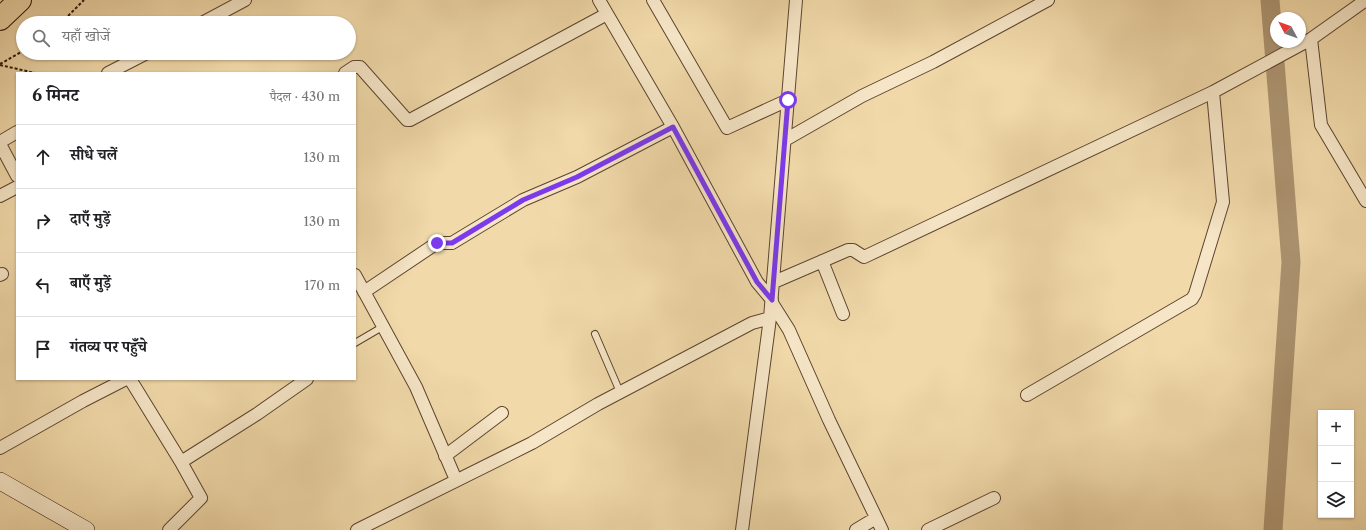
<!DOCTYPE html>
<html lang="hi">
<head>
<meta charset="utf-8">
<style>
  body { margin:0; font-family:"Libre Caslon Text","Noto Serif Devanagari",serif; background:#f6f6f6; color:#202124 }
  .controls { position:absolute; right:12px; bottom:12px; display:grid; overflow:hidden; border-radius:0px; box-shadow:0 1px 3px #0004 }
  .controls button { width:36px; height:36px; display:grid; place-items:center; padding:0; border:0; border-bottom:1px solid #e0e0e0; background:#fff; color:#202124; font:20px sans-serif }
  .compass { position:absolute; left:1270px; top:12px; width:36px; height:36px; border-radius:50%; background:#fff; box-shadow:0 1px 3px #0004; rotate:311deg }
  .stop { position:absolute; width:12px; height:12px; margin:-9px; border:3px solid #7c3aed; border-radius:50%; background:#fff }
  .stop.end { background:#7c3aed; border-color:#fff; box-shadow:0 1px 4px #0008 }
  .list { margin:0; padding:0; list-style:none }
  h2 { display:flex; justify-content:space-between; align-items:center; height:52px; margin:0; padding:0 16px; font-size:17px }
  h2 small { font-size:13px; font-weight:400; color:#757577 }
  .list li { display:grid; grid-template-columns:26px 1fr auto; gap:12px; align-items:center; box-sizing:border-box; height:64px; padding:0 16px; border-top:1px solid #e0e0e0 }
  .list b { display:block; font-size:15px; white-space:nowrap }
  .list em { font-size:13px; font-style:normal; color:#757577 }
  .icon { flex:none; width:22px; height:22px; fill:none; stroke:currentColor; stroke-width:2; stroke-linecap:round; stroke-linejoin:round }
  .map { position:relative; flex:none; width:1366px; height:530px; overflow:hidden }
  .search { position:absolute; background:#fff; box-shadow:0 1px 3px #0004; left:16px; top:16px; width:340px; height:44px; display:flex; align-items:center; gap:10px; box-sizing:border-box; padding:0 14px; border-radius:22px; color:#757577; font-size:15px }
  .panel { position:absolute; background:#fff; box-shadow:0 1px 3px #0004; left:16px; top:72px; width:340px; height:308px; border-radius:0px }
  .map>svg:first-child { display:block }
  .lines { fill:none; stroke-linecap:round; stroke-linejoin:round }
  .river { stroke:#ad9572; stroke-width:19 }
  .lane-casing { stroke:#5c442f; stroke-width:8 }
  .street-casing { stroke:#5c442f; stroke-width:14 }
  .secondary-casing { stroke:#2a1206; stroke-width:18 }
  .highway-casing { stroke:#2a1206; stroke-width:24 }
  .path { stroke:#2a1206; stroke-width:2; stroke-dasharray:3 2; stroke-linecap:butt }
  .lane { stroke:#f6e6c7; stroke-width:6 }
  .street { stroke:#f6e6c7; stroke-width:12 }
  .secondary { stroke:#f6e6c7; stroke-width:17 }
  .highway { stroke:#f1d9a9; stroke-width:22 }
  .route { stroke:#7c3aed; stroke-width:5 }
</style>
</head>
<body>
<div class="map">
<svg width="1366" height="530" viewBox="0 0 1366 530">
  <rect width="100%" height="100%" fill="#f1d9a9"/>
  <filter id="stains"><feTurbulence type="fractalNoise" baseFrequency=".005" numOctaves="4"/><feColorMatrix values="0 0 0 0 .2 0 0 0 0 .09 0 0 0 0 .02 0 0 0 .5 -.17"/></filter>
  <radialGradient id="worn" r=".72"><stop offset=".6" stop-color="#630" stop-opacity="0"/><stop offset="1" stop-color="#630" stop-opacity=".3"/></radialGradient>
  <g class="lines">
    <path class="river" d="M 1270,0 L 1291,262 L 1273,530"/>
    <g class="lane-casing">
      <path id="lane" d="M 595,334 L 620,392
        M 355,343 L 384,326"/>
    </g>
    <g class="street-casing">
      <path id="street" d="M 599,0 L 673,127 L 757,282 L 772,300
        M 653,0 L 727,128 L 788,100
        M 202,23 L 245,0
        M 1311,39 L 1321,125 L 1366,201
        M 108,73 L 147,53
        M 345,73 L 354,67 L 360,67 L 407,120 L 410,120 L 607,14
        M 785,140 L 862,96 L 933,62 L 1048,0
        M 0,142 L 17,132
        M 0,144 L 17,176
        M 0,196 L 17,187
        M 822,261 L 843,314
        M 0,275 L 2,274
        M 355,275 L 416,387 L 456,480
        M 774,282 L 848,250 L 853,250 L 864,257 L 1213,92 L 1311,39 L 1366,0
        M 364,292 L 437,243 L 452,243 L 523,200 L 577,177 L 673,127
        M 772,303 L 789,330 L 829,420 L 882,530
        M 130,379 L 181,462 L 257,414 L 307,379
        M 1027,395 L 1192,299 L 1195,294 L 1223,202 L 1213,92
        M 0,448 L 83,401 L 126,379
        M 445,456 L 502,413
        M 169,530 L 201,498 L 181,462
        M 357,530 L 532,443 L 598,404 L 752,323 L 770,318
        M 742,530 L 770,318 L 796,0
        M 856,530 L 876,518
        M 928,530 L 994,498"/>
    </g>
    <g class="secondary-casing">
      <path id="secondary" d="M 0,481 L 86,530"/>
    </g>
    <g class="highway-casing">
      <path id="highway" d="M 0,19 L 20,0"/>
    </g>
    <path class="path" d="M 61,23 L 84,0
      M 0,64 L 23,51
      M 0,65 L 35,73"/>
    <use href="#lane" class="lane"/>
    <use href="#street" class="street"/>
    <use href="#secondary" class="secondary"/>
    <use href="#highway" class="highway"/>
  </g>
  <g class="lines">
    <path class="route" d="M 437,243 L 452,243 L 523,200 L 577,177 L 673,127 L 757,282 L 772,300 L 788,100"/>
  </g>
  <rect width="100%" height="100%" filter="url(#stains)"/>
  <rect width="100%" height="100%" fill="url(#worn)"/>
</svg>
<div class="controls">
<button>+</button>
<button>−</button>
<button><svg class="icon" aria-label="layers" viewBox="0 0 24 24"><path d="M12 4l9 5-9 5-9-5zM3 14l9 5 9-5"/></svg></button>
</div>
<svg class="compass" viewBox="-18 -18 36 36"><path d="M0-13l5 13h-10z" fill="#e53935"/><path d="M0 13l5-13h-10z" fill="#757577"/></svg>
<div class="stop" style="left:788px;top:100px"></div>
<div class="stop end" style="left:437px;top:243px"></div>
<div class="search"><svg class="icon" aria-label="search" viewBox="0 0 24 24"><circle cx="10" cy="10" r="6"/><path d="M15 15l6 6"/></svg>यहाँ खोजें</div>
<section class="panel">
<h2>6 मिनट<small>पैदल · 430 m</small></h2>
<ul class="list">
<li><svg class="icon" aria-label="ahead" viewBox="0 0 24 24"><path d="M12 20V5M6 11l6-6 6 6"/></svg><div><b>सीधे चलें</b></div><em>130 m</em></li>
<li><svg class="icon" aria-label="right" viewBox="0 0 24 24"><path d="M7 20v-9h11M14 6l5 5-5 5"/></svg><div><b>दाएँ मुड़ें</b></div><em>130 m</em></li>
<li><svg class="icon" aria-label="left" viewBox="0 0 24 24"><path d="M17 20v-9H6M10 6l-5 5 5 5"/></svg><div><b>बाएँ मुड़ें</b></div><em>170 m</em></li>
<li><svg class="icon" aria-label="arrive" viewBox="0 0 24 24"><path d="M6 21V4h12l-3 4 3 4H6"/></svg><div><b>गंतव्य पर पहुँचे</b></div></li>
</ul>
</section>
</div>
</body>
</html>
